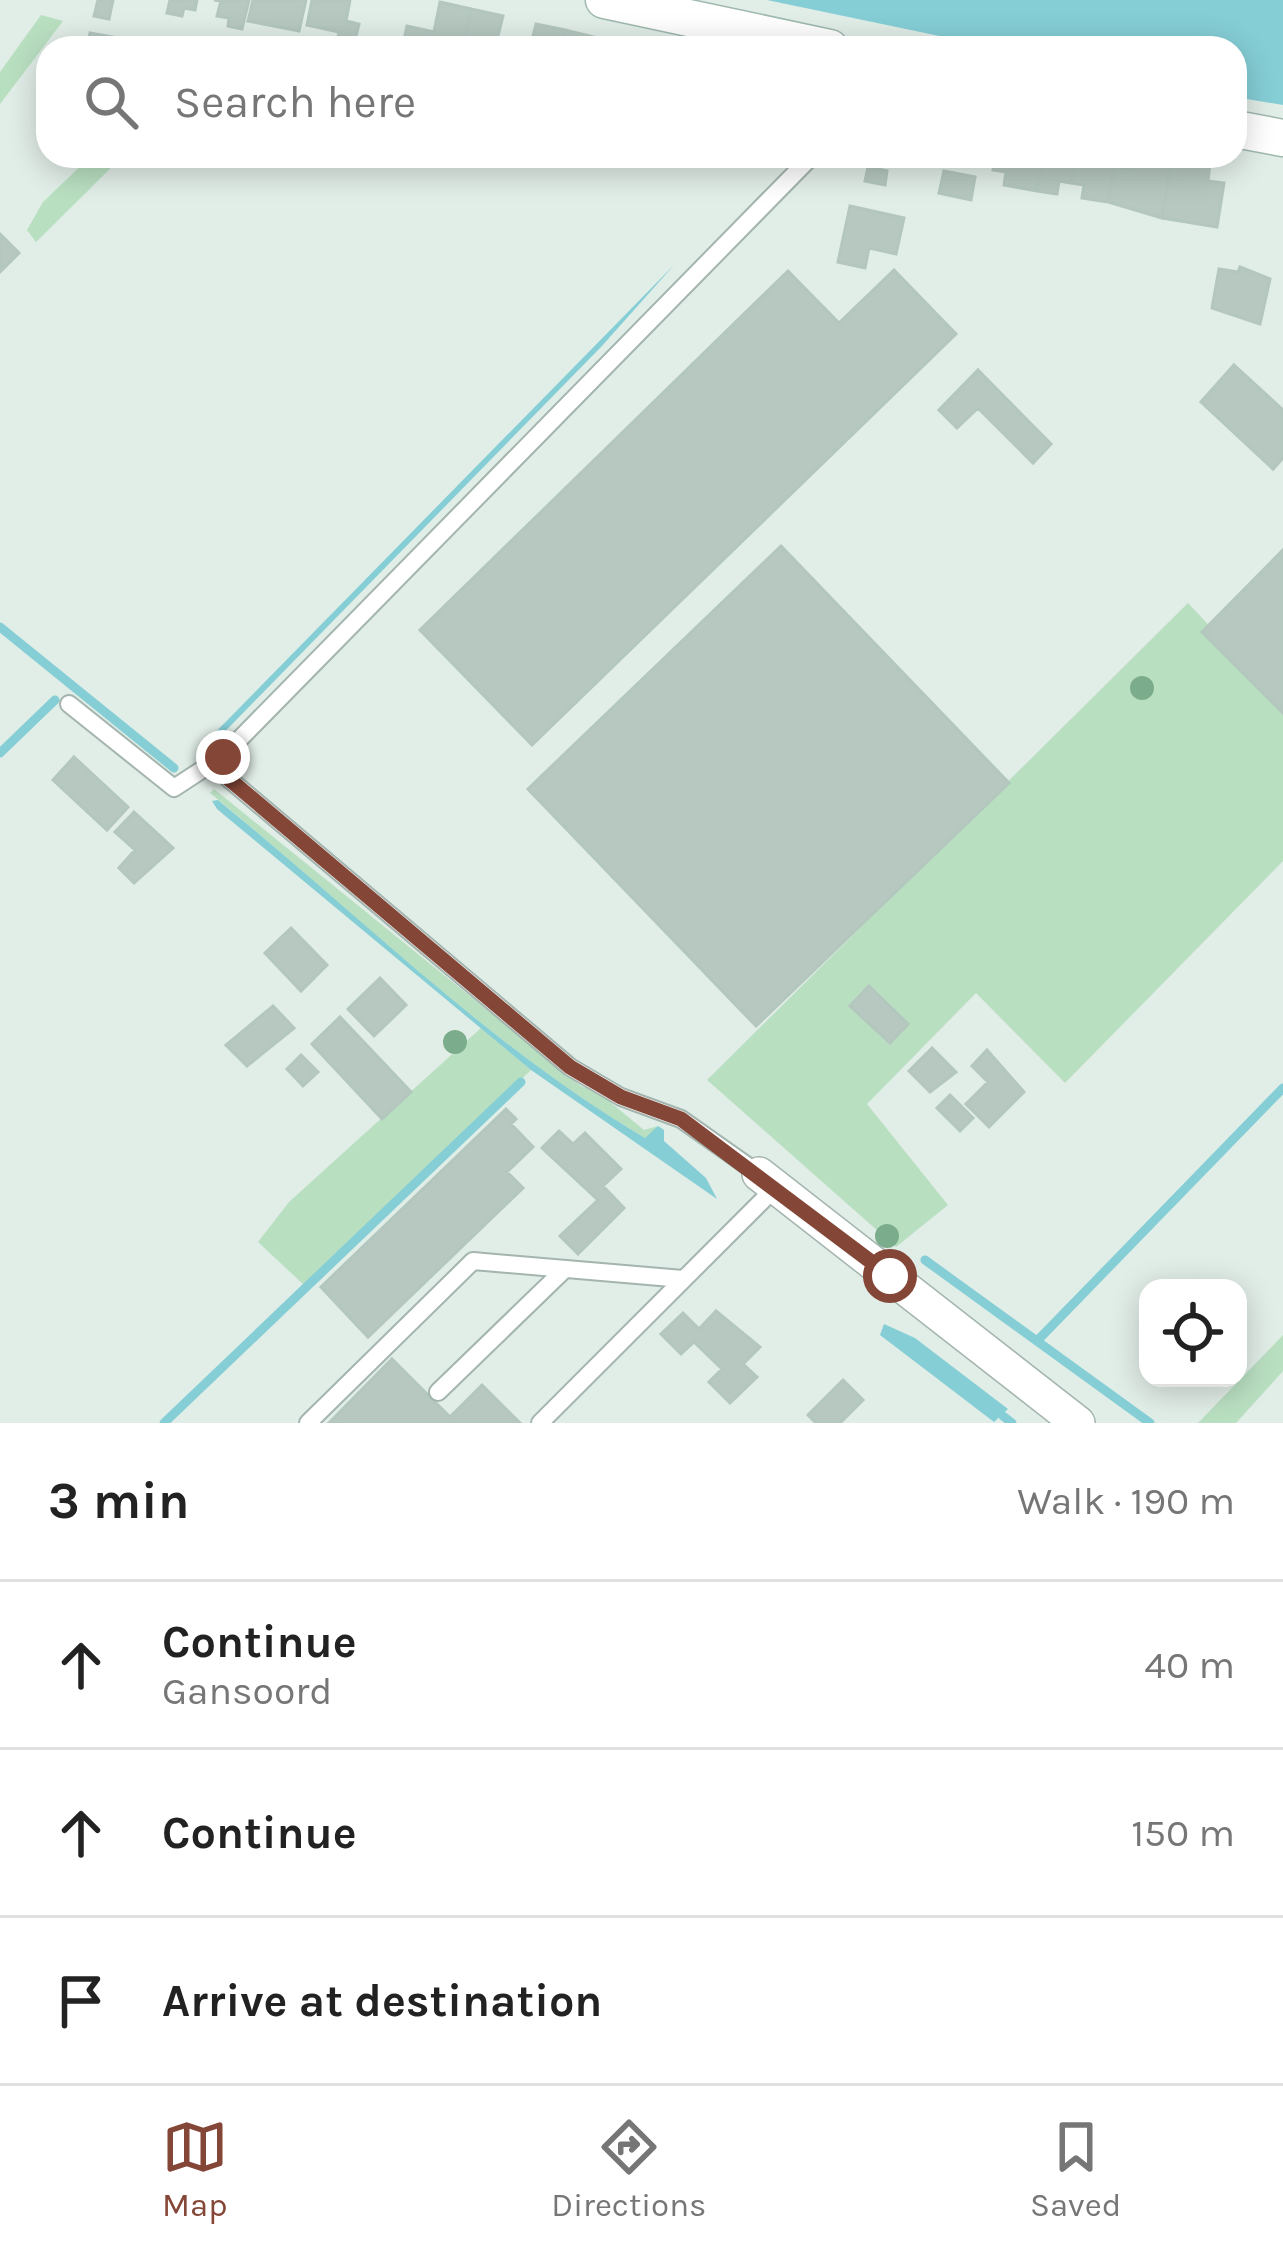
<!DOCTYPE html>
<html lang="en">
<head>
<meta charset="utf-8">
<style>
  body { margin:0; font-family:Karla,sans-serif; background:#f6f6f6; color:#222 }
  .controls { position:absolute; right:36px; bottom:36px; display:grid; overflow:hidden; border-radius:24px; box-shadow:0 6px 30px #0003 }
  .controls button { width:108px; height:108px; display:grid; place-items:center; padding:0; border:0; border-bottom:3px solid #e0e0e0; background:#fff; color:#222; font:60px sans-serif }
  .stop { position:absolute; width:36px; height:36px; margin:-27px; border:9px solid #844637; border-radius:50%; background:#fff }
  .stop.end { background:#844637; border-color:#fff; box-shadow:0 3px 12px #0008 }
  .list { margin:0; padding:0; list-style:none }
  h2 { display:flex; justify-content:space-between; align-items:center; height:156px; margin:0; padding:0 48px; font-size:51px }
  h2 small { font-size:39px; font-weight:400; color:#767676 }
  .list li { display:grid; grid-template-columns:78px 1fr auto; gap:36px; align-items:center; box-sizing:border-box; height:168px; padding:0 48px; border-top:3px solid #e0e0e0 }
  .list b { display:block; font-size:45px; white-space:nowrap }
  .list p { margin:0; font-size:39px; white-space:nowrap; color:#767676 }
  .list em { font-size:39px; font-style:normal; color:#767676 }
  .icon { flex:none; width:66px; height:66px; fill:none; stroke:currentColor; stroke-width:2; stroke-linecap:round; stroke-linejoin:round }
  .map { position:relative; flex:none; width:1283px; height:1423px; overflow:hidden }
  .search { position:absolute; background:#fff; box-shadow:0 6px 30px #0003; left:36px; right:36px; top:36px; height:132px; display:flex; align-items:center; gap:30px; box-sizing:border-box; padding:0 42px; border-radius:36px; color:#767676; font-size:45px }
  .sheet { height:660px; background:#fff }
  nav { display:flex; justify-content:space-around; align-items:center; box-sizing:border-box; height:168px; border-top:3px solid #e0e0e0; background:#fff; font-size:33px; color:#767676 }
  nav a { display:grid; justify-items:center; gap:6px }
  nav .on { color:#844637 }
  .map>svg:first-child { display:block }
  .green { fill:#b9dfc1 }
  .water { fill:#85ced6 }
  .lines { fill:none; stroke-linecap:round; stroke-linejoin:round }
  .stream { stroke:#85ced6; stroke-width:9 }
  .building { fill:#b6c8c0; stroke:#b3c7be; stroke-width:3 }
  .lane-casing { stroke:#a3b5ae; stroke-width:20 }
  .street-casing { stroke:#a3b5ae; stroke-width:36 }
  .secondary-casing { stroke:#9fb9ae; stroke-width:39 }
  .lane { stroke:#fff; stroke-width:16 }
  .street { stroke:#fff; stroke-width:33 }
  .secondary { stroke:#fff; stroke-width:36 }
  .tree { fill:#7bad8c }
  .route { stroke:#844637; stroke-width:15 }
</style>
</head>
<body>
<div class="map">
<svg width="1283" height="1423" viewBox="0 0 1283 1423">
  <rect width="100%" height="100%" fill="#e1ede7"/>
  <path class="green" d="M 41,15 L 63,21 L 0,104 L 0,72 Z
    M 91,156 L 123,156 L 36,242 L 27,230 L 43,202 Z
    M 1188,603 L 1283,704 L 1283,861 L 1065,1083 L 976,993 L 867,1104 L 948,1205 L 896,1247 L 707,1080 Z
    M 214,789 L 581,1086 L 598,1092 L 644,1130 L 658,1126 L 646,1139 C 486,1044 353,910 210,793 Z
    M 481,1028 L 531,1070 L 305,1286 L 258,1242 L 289,1202 Z
    M 1283,1335 L 1283,1371 L 1236,1423 L 1198,1423 Z"/>
  <path class="water" d="M 767,0 L 1283,0 L 1283,105 L 1235,97 L 1235,48 L 997,48 Z
    M 675,264 L 601,347 L 201,756 L 197,751 Z
    M 218,800 C 358,914 489,1046 645,1138 L 658,1126 L 664,1130 L 664,1141 L 706,1178 L 717,1199 L 531,1070 L 217,809 L 212,801 Z
    M 884,1324 L 915,1338 L 1008,1409 L 994,1422 L 880,1335 Z"/>
  <g class="lines">
    <path class="stream" d="M 0,627 L 174,768
      M 0,753 L 55,700
      M 925,1260 L 1150,1423
      M 1038,1340 L 1283,1088
      M 1003,1416 L 1012,1423
      M 164,1423 L 521,1082"/>
  </g>
  <path class="building" d="M 98,0 L 113,0 L 109,19 L 94,16 Z
    M 170,0 L 197,0 L 195,10 L 184,8 L 182,16 L 167,13 Z
    M 214,0 L 249,0 L 242,29 L 228,26 L 229,18 L 217,16 L 221,1 Z
    M 253,0 L 306,0 L 299,31 L 248,21 Z
    M 312,0 L 350,0 L 346,21 L 359,24 L 353,48 L 336,48 L 339,32 L 307,25 Z
    M 440,2 L 471,9 L 463,48 L 404,40 L 407,26 L 434,32 Z
    M 471,9 L 503,16 L 495,48 L 463,48 Z
    M 536,24 L 565,30 L 561,48 L 530,48 Z
    M 565,30 L 594,37 L 592,44 L 608,48 L 561,48 Z
    M 90,33 L 118,38 L 116,48 L 87,48 Z
    M 996,156 L 1043,156 L 1037,191 L 1004,185 L 1006,172 L 993,170 Z
    M 1043,156 L 1076,156 L 1071,183 L 1059,181 L 1057,194 L 1037,191 Z
    M 1076,156 L 1102,156 L 1101,162 L 1114,164 L 1108,202 L 1082,198 L 1084,185 L 1071,183 Z
    M 1140,156 L 1172,156 L 1162,218 L 1108,202 L 1114,167 L 1138,170 Z
    M 1172,156 L 1210,163 L 1208,181 L 1224,183 L 1217,227 L 1162,218 Z
    M 868,167 L 887,171 L 885,185 L 865,181 Z
    M 944,171 L 975,177 L 971,200 L 939,193 Z
    M 850,206 L 904,218 L 896,254 L 869,248 L 865,268 L 838,262 Z
    M 0,234 L 19,253 L 0,272 Z
    M 1240,267 L 1270,279 L 1260,324 L 1212,308 L 1219,269 L 1238,272 Z
    M 894,270 L 956,334 L 532,745 L 420,630 L 788,271 L 839,323 Z
    M 1234,365 L 1283,410 L 1283,458 L 1273,469 L 1201,402 Z
    M 978,370 L 1051,444 L 1033,463 L 978,408 L 957,428 L 939,410 Z
    M 781,546 L 1009,783 L 756,1026 L 528,789 Z
    M 1283,550 L 1283,713 L 1202,632 Z
    M 74,757 L 128,807 L 107,830 L 53,780 Z
    M 134,812 L 173,848 L 134,883 L 119,868 L 135,850 L 115,832 Z
    M 291,928 L 327,965 L 301,991 L 265,953 Z
    M 380,978 L 406,1005 L 374,1036 L 348,1009 Z
    M 869,986 L 908,1024 L 890,1043 L 850,1006 Z
    M 273,1006 L 294,1028 L 247,1066 L 226,1045 Z
    M 340,1017 L 411,1092 L 382,1119 L 312,1044 Z
    M 932,1048 L 956,1072 L 930,1092 L 909,1071 Z
    M 987,1050 L 1024,1092 L 989,1127 L 966,1104 L 988,1082 L 972,1066 Z
    M 301,1055 L 318,1072 L 303,1086 L 287,1069 Z
    M 950,1095 L 973,1118 L 960,1131 L 937,1108 Z
    M 506,1109 L 516,1119 L 511,1124 L 533,1147 L 507,1172 L 523,1188 L 368,1337 L 321,1287 Z
    M 559,1131 L 573,1144 L 585,1133 L 621,1169 L 603,1186 L 624,1208 L 578,1254 L 560,1236 L 598,1200 L 542,1148 Z
    M 716,1311 L 760,1347 L 743,1364 L 757,1377 L 730,1403 L 709,1382 L 722,1369 L 694,1342 L 681,1354 L 661,1334 L 683,1313 L 699,1329 Z
    M 392,1359 L 450,1417 L 482,1385 L 520,1423 L 329,1423 Z
    M 843,1380 L 863,1400 L 840,1423 L 816,1423 L 808,1415 Z"/>
  <g class="lines">
    <g class="lane-casing">
      <path id="lane" d="M 69,704 L 174,788 L 223,756 L 812,156
        M 223,756 L 229,779 L 570,1067 L 621,1097 L 681,1119 L 759,1174
        M 438,1392 L 565,1269
        M 308,1423 L 473,1261 L 683,1279
        M 540,1423 L 776,1187"/>
    </g>
    <g class="street-casing">
      <path id="street" d="M 759,1174 L 1078,1423"/>
    </g>
    <g class="secondary-casing">
      <path id="secondary" d="M 604,0 L 830,48
        M 1235,129 L 1283,138"/>
    </g>
    <use href="#lane" class="lane"/>
    <use href="#street" class="street"/>
    <use href="#secondary" class="secondary"/>
  </g>
  <g class="tree">
    <circle cx="1142" cy="688" r="12"/>
    <circle cx="455" cy="1042" r="12"/>
    <circle cx="887" cy="1236" r="12"/>
  </g>
  <g class="lines">
    <path class="route" d="M 223,757 L 229,779 L 570,1067 L 621,1097 L 681,1119 L 890,1276"/>
  </g>
</svg>
<div class="controls">
<button><svg class="icon" aria-label="locate" viewBox="0 0 24 24"><circle cx="12" cy="12" r="6"/><path d="M12 2v4M12 18v4M2 12h4M18 12h4"/></svg></button>
</div>
<div class="stop" style="left:890px;top:1276px"></div>
<div class="stop end" style="left:223px;top:757px"></div>
<div class="search"><svg class="icon" aria-label="search" viewBox="0 0 24 24"><circle cx="10" cy="10" r="6"/><path d="M15 15l6 6"/></svg>Search here</div>
</div>
<section class="sheet">
<h2>3 min<small>Walk · 190 m</small></h2>
<ul class="list">
<li><svg class="icon" aria-label="ahead" viewBox="0 0 24 24"><path d="M12 20V5M6 11l6-6 6 6"/></svg><div><b>Continue</b><p>Gansoord</p></div><em>40 m</em></li>
<li><svg class="icon" aria-label="ahead" viewBox="0 0 24 24"><path d="M12 20V5M6 11l6-6 6 6"/></svg><div><b>Continue</b></div><em>150 m</em></li>
<li><svg class="icon" aria-label="arrive" viewBox="0 0 24 24"><path d="M6 21V4h12l-3 4 3 4H6"/></svg><div><b>Arrive at destination</b></div></li>
</ul>
</section>
<nav>
<a class="on"><svg class="icon" aria-label="map" viewBox="0 0 24 24"><path d="M3 6l6-2 6 2 6-2v14l-6 2-6-2-6 2zM9 4v14M15 6v14"/></svg>Map</a>
<a><svg class="icon" aria-label="directions" viewBox="0 0 24 24"><path d="M12 3l9 9-9 9-9-9zM9 14v-3h6M13 9l2 2-2 2"/></svg>Directions</a>
<a><svg class="icon" aria-label="saved" viewBox="0 0 24 24"><path d="M7 4h10v16l-5-4-5 4z"/></svg>Saved</a>
</nav>
</body>
</html>
